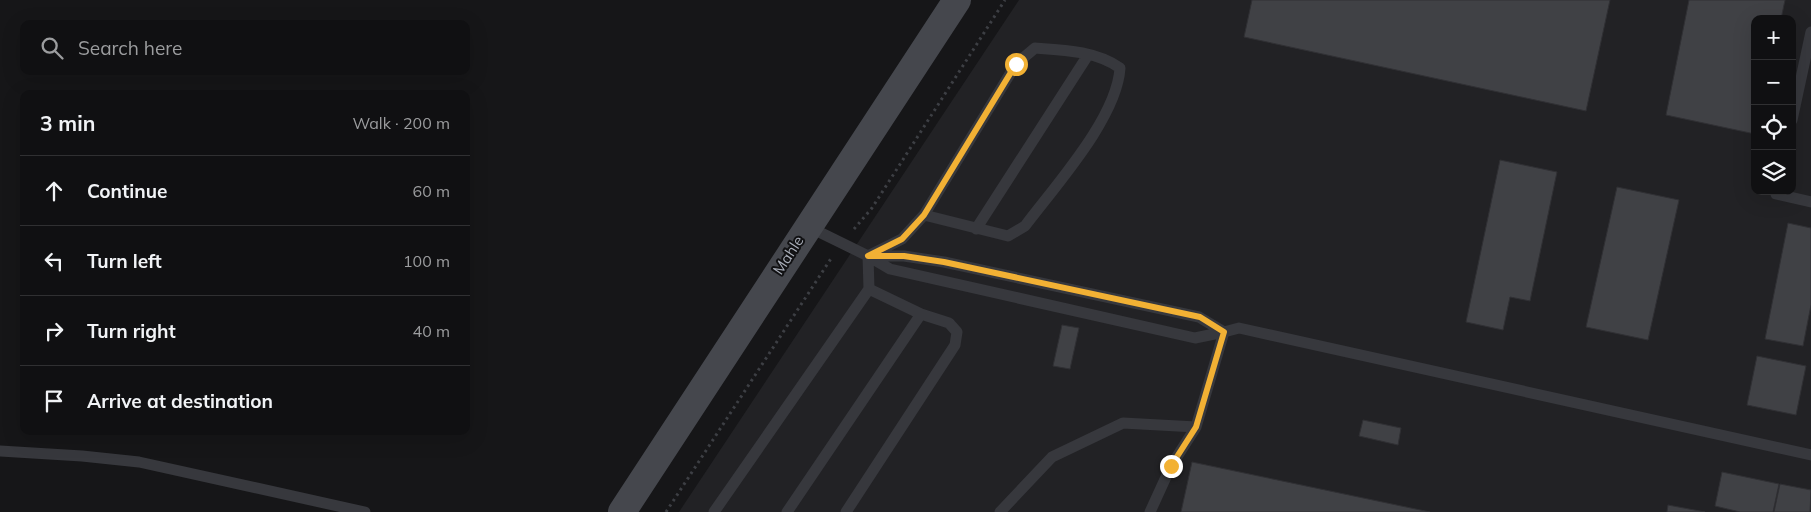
<!DOCTYPE html>
<html lang="en">
<head>
<meta charset="utf-8">
<style>
  body { margin:0; font-family:Mulish,sans-serif; background:#19191b; color:#f1f3f6 }
  .controls { position:absolute; right:15px; top:15px; display:grid; overflow:hidden; border-radius:10px; box-shadow:0 5px 20px #0002 }
  .controls button { width:45px; height:45px; display:grid; place-items:center; padding:0; border:0; border-bottom:1px solid #303032; background:#101012; color:#f1f3f6; font:25px sans-serif }
  .stop { position:absolute; width:15px; height:15px; margin:-11px; border:4px solid #f2b134; border-radius:50%; background:#fff }
  .stop.end { background:#f2b134; border-color:#fff; box-shadow:0 1px 5px #0008 }
  .list { margin:0; padding:0; list-style:none }
  h2 { display:flex; justify-content:space-between; align-items:center; height:65px; margin:0; padding:0 20px; font-size:21px }
  h2 small { font-size:16px; font-weight:400; color:#9c9d9f }
  .list li { display:grid; grid-template-columns:32px 1fr auto; gap:15px; align-items:center; box-sizing:border-box; height:70px; padding:0 20px; border-top:1px solid #303032 }
  .list b { display:block; font-size:19px; white-space:nowrap }
  .list em { font-size:16px; font-style:normal; color:#9c9d9f }
  .icon { flex:none; width:28px; height:28px; fill:none; stroke:currentColor; stroke-width:2; stroke-linecap:round; stroke-linejoin:round }
  .map { position:relative; flex:none; width:1811px; height:512px; overflow:hidden }
  .search { position:absolute; background:#101012; box-shadow:0 5px 20px #0002; left:20px; top:20px; width:450px; height:55px; display:flex; align-items:center; gap:12px; box-sizing:border-box; padding:0 18px; border-radius:10px; color:#9c9d9f; font-size:19px }
  .panel { position:absolute; background:#101012; box-shadow:0 5px 20px #0002; left:20px; top:90px; width:450px; height:345px; border-radius:10px }
  .map>svg:first-child { display:block }
  .built { fill:#222225; fill-rule:evenodd }
  .building { fill:#404145; stroke:#303034 }
  .lines { fill:none; stroke-linecap:round; stroke-linejoin:round }
  .path { stroke:#3d3f44; stroke-width:3; stroke-dasharray:2.5 4; stroke-linecap:butt }
  .lane { stroke:#37383d; stroke-width:11 }
  .secondary { stroke:#45474d; stroke-width:28 }
  .route { stroke:#f2b134; stroke-width:6 }
  .labels { text-anchor:middle; dominant-baseline:central; stroke-width:4; stroke-linejoin:round; paint-order:stroke }
  .street-label { font-size:15px; fill:#a8adb8; stroke:#111113 }
</style>
</head>
<body>
<div class="map">
<svg width="1811" height="512" viewBox="0 0 1811 512">
  <rect width="100%" height="100%" fill="#161618"/>
  <path class="built" d="M 1019,0 L 1811,0 L 1811,512 L 679,512 ZM 1755,19 L 1792,19 L 1792,191 L 1755,191 Z"/>
  <path class="building" d="M 1252,0 L 1610,0 L 1586,111 L 1244,37 Z
    M 1689,0 L 1785,0 L 1781,19 L 1755,19 L 1755,134 L 1666,115 Z
    M 1500,160 L 1557,172 L 1530,301 L 1510,297 L 1503,330 L 1466,322 Z
    M 1617,187 L 1679,200 L 1648,340 L 1586,327 Z
    M 1788,223 L 1811,228 L 1811,305 L 1803,346 L 1765,339 Z
    M 1062,325 L 1079,328 L 1070,369 L 1053,366 Z
    M 1757,356 L 1806,366 L 1796,415 L 1747,405 Z
    M 1363,420 L 1401,428 L 1398,445 L 1359,436 Z
    M 1192,462 L 1430,512 L 1181,512 Z
    M 1722,472 L 1779,484 L 1773,512 L 1740,512 L 1715,506 Z
    M 1780,484 L 1811,490 L 1810,512 L 1774,512 Z
    M 1668,505 L 1705,512 L 1667,512 Z"/>
  <g class="lines">
    <path class="path" d="M 854,229 L 872,208 L 1005,0
      M 666,512 L 832,257"/>
    <path class="lane" d="M 1792,120 L 1811,32
      M 1776,191 L 1776,194 L 1811,202
      M 976,229 L 1088,55
      M 868,256 L 902,239 L 924,215 L 1016,64 L 1035,48 C 1064,50 1096,51 1120,68 C 1117,118 1055,186 1025,226 L 1008,236 L 924,215
      M 868,256 L 890,269 L 1195,338 L 1224,332
      M 872,256 L 904,256 L 944,262 L 1199,317 L 1224,332
      M 869,289 L 921,314
      M 0,451 L 82,456 L 139,462 L 365,512
      M 714,512 L 869,289 L 868,256 L 809,227
      M 787,512 L 921,314 L 949,323 L 957,332 L 955,345 L 846,512
      M 1000,512 L 1052,457 L 1123,423 L 1196,427
      M 1150,512 L 1171,466 L 1196,427 L 1224,332 L 1239,328 L 1811,455"/>
    <path class="secondary" d="M 622,512 L 957,0"/>
  </g>
  <g class="lines">
    <path class="route" d="M 1016,64 L 924,215 L 902,239 L 868,256 L 904,256 L 944,262 L 1200,317 L 1224,332 L 1196,427 L 1171,466"/>
  </g>
  <g class="labels">
    <g class="street-label">
      <text transform="translate(788 255) rotate(-57)">Mahle</text>
    </g>
  </g>
</svg>
<div class="controls">
<button>+</button>
<button>−</button>
<button><svg class="icon" aria-label="locate" viewBox="0 0 24 24"><circle cx="12" cy="12" r="6"/><path d="M12 2v4M12 18v4M2 12h4M18 12h4"/></svg></button>
<button><svg class="icon" aria-label="layers" viewBox="0 0 24 24"><path d="M12 4l9 5-9 5-9-5zM3 14l9 5 9-5"/></svg></button>
</div>
<div class="stop" style="left:1016px;top:64px"></div>
<div class="stop end" style="left:1171px;top:466px"></div>
<div class="search"><svg class="icon" aria-label="search" viewBox="0 0 24 24"><circle cx="10" cy="10" r="6"/><path d="M15 15l6 6"/></svg>Search here</div>
<section class="panel">
<h2>3 min<small>Walk · 200 m</small></h2>
<ul class="list">
<li><svg class="icon" aria-label="ahead" viewBox="0 0 24 24"><path d="M12 20V5M6 11l6-6 6 6"/></svg><div><b>Continue</b></div><em>60 m</em></li>
<li><svg class="icon" aria-label="left" viewBox="0 0 24 24"><path d="M17 20v-9H6M10 6l-5 5 5 5"/></svg><div><b>Turn left</b></div><em>100 m</em></li>
<li><svg class="icon" aria-label="right" viewBox="0 0 24 24"><path d="M7 20v-9h11M14 6l5 5-5 5"/></svg><div><b>Turn right</b></div><em>40 m</em></li>
<li><svg class="icon" aria-label="arrive" viewBox="0 0 24 24"><path d="M6 21V4h12l-3 4 3 4H6"/></svg><div><b>Arrive at destination</b></div></li>
</ul>
</section>
</div>
</body>
</html>
